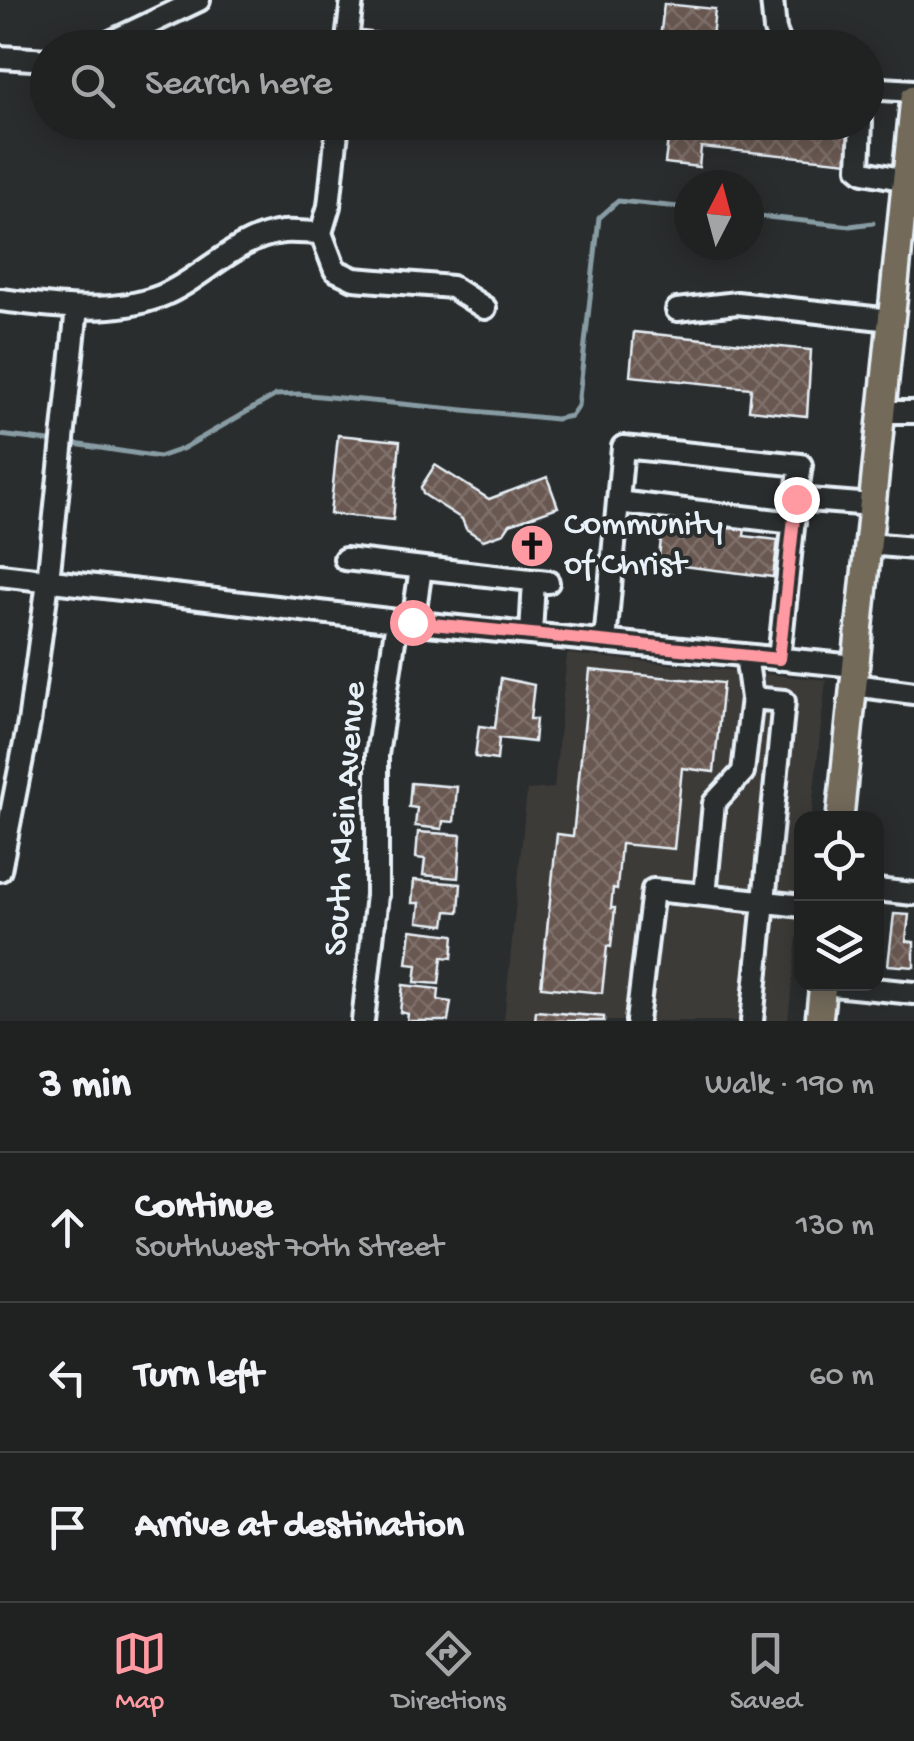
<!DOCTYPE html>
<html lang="en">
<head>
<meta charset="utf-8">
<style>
  body { margin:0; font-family:"Gochi Hand",sans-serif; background:#2d2f2f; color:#f1f3f6 }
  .controls { position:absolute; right:30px; bottom:30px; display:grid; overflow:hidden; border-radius:20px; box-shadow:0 5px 25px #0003 }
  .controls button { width:90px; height:90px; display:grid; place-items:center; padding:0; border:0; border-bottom:2px solid #3d3f40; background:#202222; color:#f1f3f6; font:50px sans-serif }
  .compass { position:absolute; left:674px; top:170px; width:90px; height:90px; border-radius:50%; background:#202222; box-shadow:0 5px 25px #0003; rotate:6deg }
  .stop { position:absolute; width:30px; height:30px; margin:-22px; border:8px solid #ff9aa2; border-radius:50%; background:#fff }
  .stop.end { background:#ff9aa2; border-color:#fff; box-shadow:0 2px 10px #0008 }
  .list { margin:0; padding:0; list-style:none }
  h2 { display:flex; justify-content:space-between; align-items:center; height:130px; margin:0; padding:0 40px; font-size:42px }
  h2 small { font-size:32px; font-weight:400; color:#a2a4a5 }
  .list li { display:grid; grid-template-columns:65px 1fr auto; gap:30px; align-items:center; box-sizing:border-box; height:150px; padding:0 40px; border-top:2px solid #3d3f40 }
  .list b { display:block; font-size:38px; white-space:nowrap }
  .list p { margin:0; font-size:32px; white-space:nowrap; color:#a2a4a5 }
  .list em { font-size:32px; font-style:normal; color:#a2a4a5 }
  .icon { flex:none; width:55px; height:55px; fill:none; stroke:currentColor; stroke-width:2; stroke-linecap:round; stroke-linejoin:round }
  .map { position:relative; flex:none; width:914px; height:1021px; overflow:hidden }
  .search { position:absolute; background:#202222; box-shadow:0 5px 25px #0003; left:30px; right:30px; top:30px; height:110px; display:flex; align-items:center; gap:25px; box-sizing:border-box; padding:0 35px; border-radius:55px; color:#a2a4a5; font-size:38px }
  .sheet { height:580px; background:#202222 }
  nav { display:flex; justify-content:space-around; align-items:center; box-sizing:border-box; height:140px; border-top:2px solid #3d3f40; background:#202222; font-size:28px; color:#a2a4a5 }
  nav a { display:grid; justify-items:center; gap:5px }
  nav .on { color:#ff9aa2 }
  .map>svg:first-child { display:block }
  .built { fill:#3d3a38 }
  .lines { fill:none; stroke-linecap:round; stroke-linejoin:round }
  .stream { stroke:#889ca4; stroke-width:5 }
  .building { fill:url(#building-cross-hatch); stroke:#e8f1f8; stroke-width:2.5 }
  .minor-casing { stroke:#e8f1f8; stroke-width:28 }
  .major-casing { stroke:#e8f1f8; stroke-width:32 }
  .minor { stroke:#2a2d2e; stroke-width:20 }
  .major { stroke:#736b5a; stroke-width:25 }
  .route { stroke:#ff9aa2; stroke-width:12 }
  .labels { text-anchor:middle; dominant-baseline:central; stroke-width:8; stroke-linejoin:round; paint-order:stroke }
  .poi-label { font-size:35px; fill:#e8f1f8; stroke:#2a2d2e; text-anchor:start }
  .street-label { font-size:35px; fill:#e8f1f8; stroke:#2a2d2e }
</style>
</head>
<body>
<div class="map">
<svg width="914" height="1021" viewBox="0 0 914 1021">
  <defs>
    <pattern id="building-cross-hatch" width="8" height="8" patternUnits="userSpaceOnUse" patternTransform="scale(2.5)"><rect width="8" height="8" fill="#695851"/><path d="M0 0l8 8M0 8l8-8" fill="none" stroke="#7e706b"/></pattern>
  </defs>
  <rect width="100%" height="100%" fill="#2a2d2e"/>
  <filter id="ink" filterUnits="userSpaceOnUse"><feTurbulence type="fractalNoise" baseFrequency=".01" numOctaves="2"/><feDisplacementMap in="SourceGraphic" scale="20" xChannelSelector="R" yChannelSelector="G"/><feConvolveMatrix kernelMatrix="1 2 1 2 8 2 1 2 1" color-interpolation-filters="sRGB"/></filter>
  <g filter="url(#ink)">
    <path class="built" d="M 567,654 L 826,680 L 811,818 L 802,818 L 801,899 L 788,1021 L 504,1021 L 527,790 L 554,788 Z"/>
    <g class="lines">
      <path class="stream" d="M 749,215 L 850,226 L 873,223
        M 0,435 L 57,442
        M 68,443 L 159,457 L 182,449 L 276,395 L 299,394 L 556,419 L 571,416 L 578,406 L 599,218 L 618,201 L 689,208"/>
    </g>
    <path class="building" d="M 664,4 L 715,9 L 711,48 L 659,48 Z
      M 670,122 L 852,122 L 848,162 L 701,147 L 699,167 L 665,163 Z
      M 634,332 L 811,350 L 807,416 L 749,410 L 751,388 L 630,376 Z
      M 338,435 L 400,441 L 393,520 L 330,514 Z
      M 435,465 L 489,499 L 547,477 L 558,507 L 510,524 L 504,533 L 483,540 L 466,529 L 462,519 L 423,494 L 421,487 Z
      M 716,524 L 745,527 L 744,536 L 778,540 L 773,577 L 658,563 L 663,525 L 715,531 Z
      M 590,670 L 723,683 L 714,772 L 682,768 L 674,849 L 621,844 L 617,889 L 613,888 L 611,908 L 615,908 L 611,947 L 607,946 L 602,993 L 541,987 L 557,834 L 573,836 Z
      M 501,678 L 534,685 L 530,719 L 536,719 L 534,742 L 499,738 L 497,760 L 475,757 L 479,726 L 495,728 Z
      M 411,783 L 457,787 L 454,822 L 443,821 L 442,829 L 415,826 L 417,808 L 409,807 Z
      M 418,832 L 461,835 L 458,878 L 423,875 L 425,859 L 416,858 Z
      M 414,880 L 461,884 L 459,912 L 447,911 L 445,925 L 418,922 L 420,903 L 412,903 Z
      M 894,914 L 909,915 L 906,941 L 914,942 L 914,967 L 888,965 Z
      M 411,930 L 454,935 L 452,958 L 442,957 L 439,984 L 415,982 L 417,965 L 407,964 Z
      M 403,985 L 439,989 L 438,1000 L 451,1002 L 448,1021 L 407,1021 L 408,1014 L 400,1012 Z
      M 536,1011 L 604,1017 L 604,1021 L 535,1021 Z"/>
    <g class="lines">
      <g class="minor-casing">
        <path id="minor" d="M 772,0 L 775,30 L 782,48
          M 346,42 L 395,48
          M 98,48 L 199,0
          M 346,48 L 352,0
          M 0,57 L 48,60
          M 866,88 L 914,91
          M 861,122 L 859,168 L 864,172 L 906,180
          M 321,233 L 329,206 L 338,122
          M 0,300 C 52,306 110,316 161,296 C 203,279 236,237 283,232 C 295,231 309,233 321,233 L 335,270 L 354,279 L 452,287 L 485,308
          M 677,310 L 737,303 L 891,320
          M 881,412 L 914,412
          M 618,502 L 794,523
          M 868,544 L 914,548
          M 345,559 L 548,582
          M 0,575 L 397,621 L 855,666
          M 413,623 L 421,568
          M 531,634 L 534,581
          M 605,642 L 623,447 L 801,465 L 796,499
          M 779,659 L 796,499 L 872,505
          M 854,685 L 914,693
          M 0,870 L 29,723 L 48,581 L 77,308
          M 876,890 L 914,894
          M 705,895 L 802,906
          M 823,984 L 914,993
          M 363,1021 L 377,895 L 377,755 L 397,621
          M 637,1021 L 653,890 L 705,895 L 714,803 L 743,772 L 752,698 L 746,655
          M 752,1021 L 784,701 L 752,698"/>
      </g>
      <g class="major-casing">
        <path id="major" d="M 840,818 L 914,98
          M 819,1021 L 823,984"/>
      </g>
      <use href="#minor" class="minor"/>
      <use href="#major" class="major"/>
    </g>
  </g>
  <g class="lines" filter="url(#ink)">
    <path class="route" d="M 412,622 L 779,659 L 796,499"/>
  </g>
  <defs>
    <g id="church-disc" transform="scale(2.25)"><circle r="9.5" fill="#ff9aa2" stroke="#2a2d2e"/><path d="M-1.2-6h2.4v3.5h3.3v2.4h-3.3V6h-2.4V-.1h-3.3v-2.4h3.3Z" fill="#111"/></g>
  </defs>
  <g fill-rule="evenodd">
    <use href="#church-disc" x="532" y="546"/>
  </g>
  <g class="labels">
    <g class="poi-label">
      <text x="564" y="526">Community<tspan x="564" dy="40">of Christ</tspan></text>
    </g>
    <g class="street-label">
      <text transform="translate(347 819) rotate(-86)">South Klein Avenue</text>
    </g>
  </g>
</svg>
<div class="controls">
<button><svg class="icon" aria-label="locate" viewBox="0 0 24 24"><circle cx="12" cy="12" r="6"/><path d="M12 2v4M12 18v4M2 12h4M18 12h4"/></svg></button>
<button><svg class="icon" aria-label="layers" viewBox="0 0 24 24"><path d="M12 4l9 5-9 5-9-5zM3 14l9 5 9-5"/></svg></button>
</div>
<svg class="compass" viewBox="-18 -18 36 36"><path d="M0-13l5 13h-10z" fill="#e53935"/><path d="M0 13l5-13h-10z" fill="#a2a4a5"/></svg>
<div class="stop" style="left:412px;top:622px"></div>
<div class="stop end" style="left:796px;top:499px"></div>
<div class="search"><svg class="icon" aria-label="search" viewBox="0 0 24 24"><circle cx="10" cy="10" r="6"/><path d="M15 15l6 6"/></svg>Search here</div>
</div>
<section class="sheet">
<h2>3 min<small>Walk · 190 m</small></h2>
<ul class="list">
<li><svg class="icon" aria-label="ahead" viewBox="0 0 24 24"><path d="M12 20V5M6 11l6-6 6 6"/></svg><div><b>Continue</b><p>Southwest 70th Street</p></div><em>130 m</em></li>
<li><svg class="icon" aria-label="left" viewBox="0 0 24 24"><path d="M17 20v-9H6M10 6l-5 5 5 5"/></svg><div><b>Turn left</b></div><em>60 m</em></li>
<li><svg class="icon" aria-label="arrive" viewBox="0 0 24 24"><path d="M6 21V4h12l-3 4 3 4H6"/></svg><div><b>Arrive at destination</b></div></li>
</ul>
</section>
<nav>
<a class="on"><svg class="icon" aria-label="map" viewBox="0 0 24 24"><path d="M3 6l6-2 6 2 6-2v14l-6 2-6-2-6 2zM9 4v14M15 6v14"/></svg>Map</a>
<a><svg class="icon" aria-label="directions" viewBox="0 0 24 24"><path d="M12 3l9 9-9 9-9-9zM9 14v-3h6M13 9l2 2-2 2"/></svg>Directions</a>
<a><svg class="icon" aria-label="saved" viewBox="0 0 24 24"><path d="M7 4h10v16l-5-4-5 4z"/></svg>Saved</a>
</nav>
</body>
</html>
